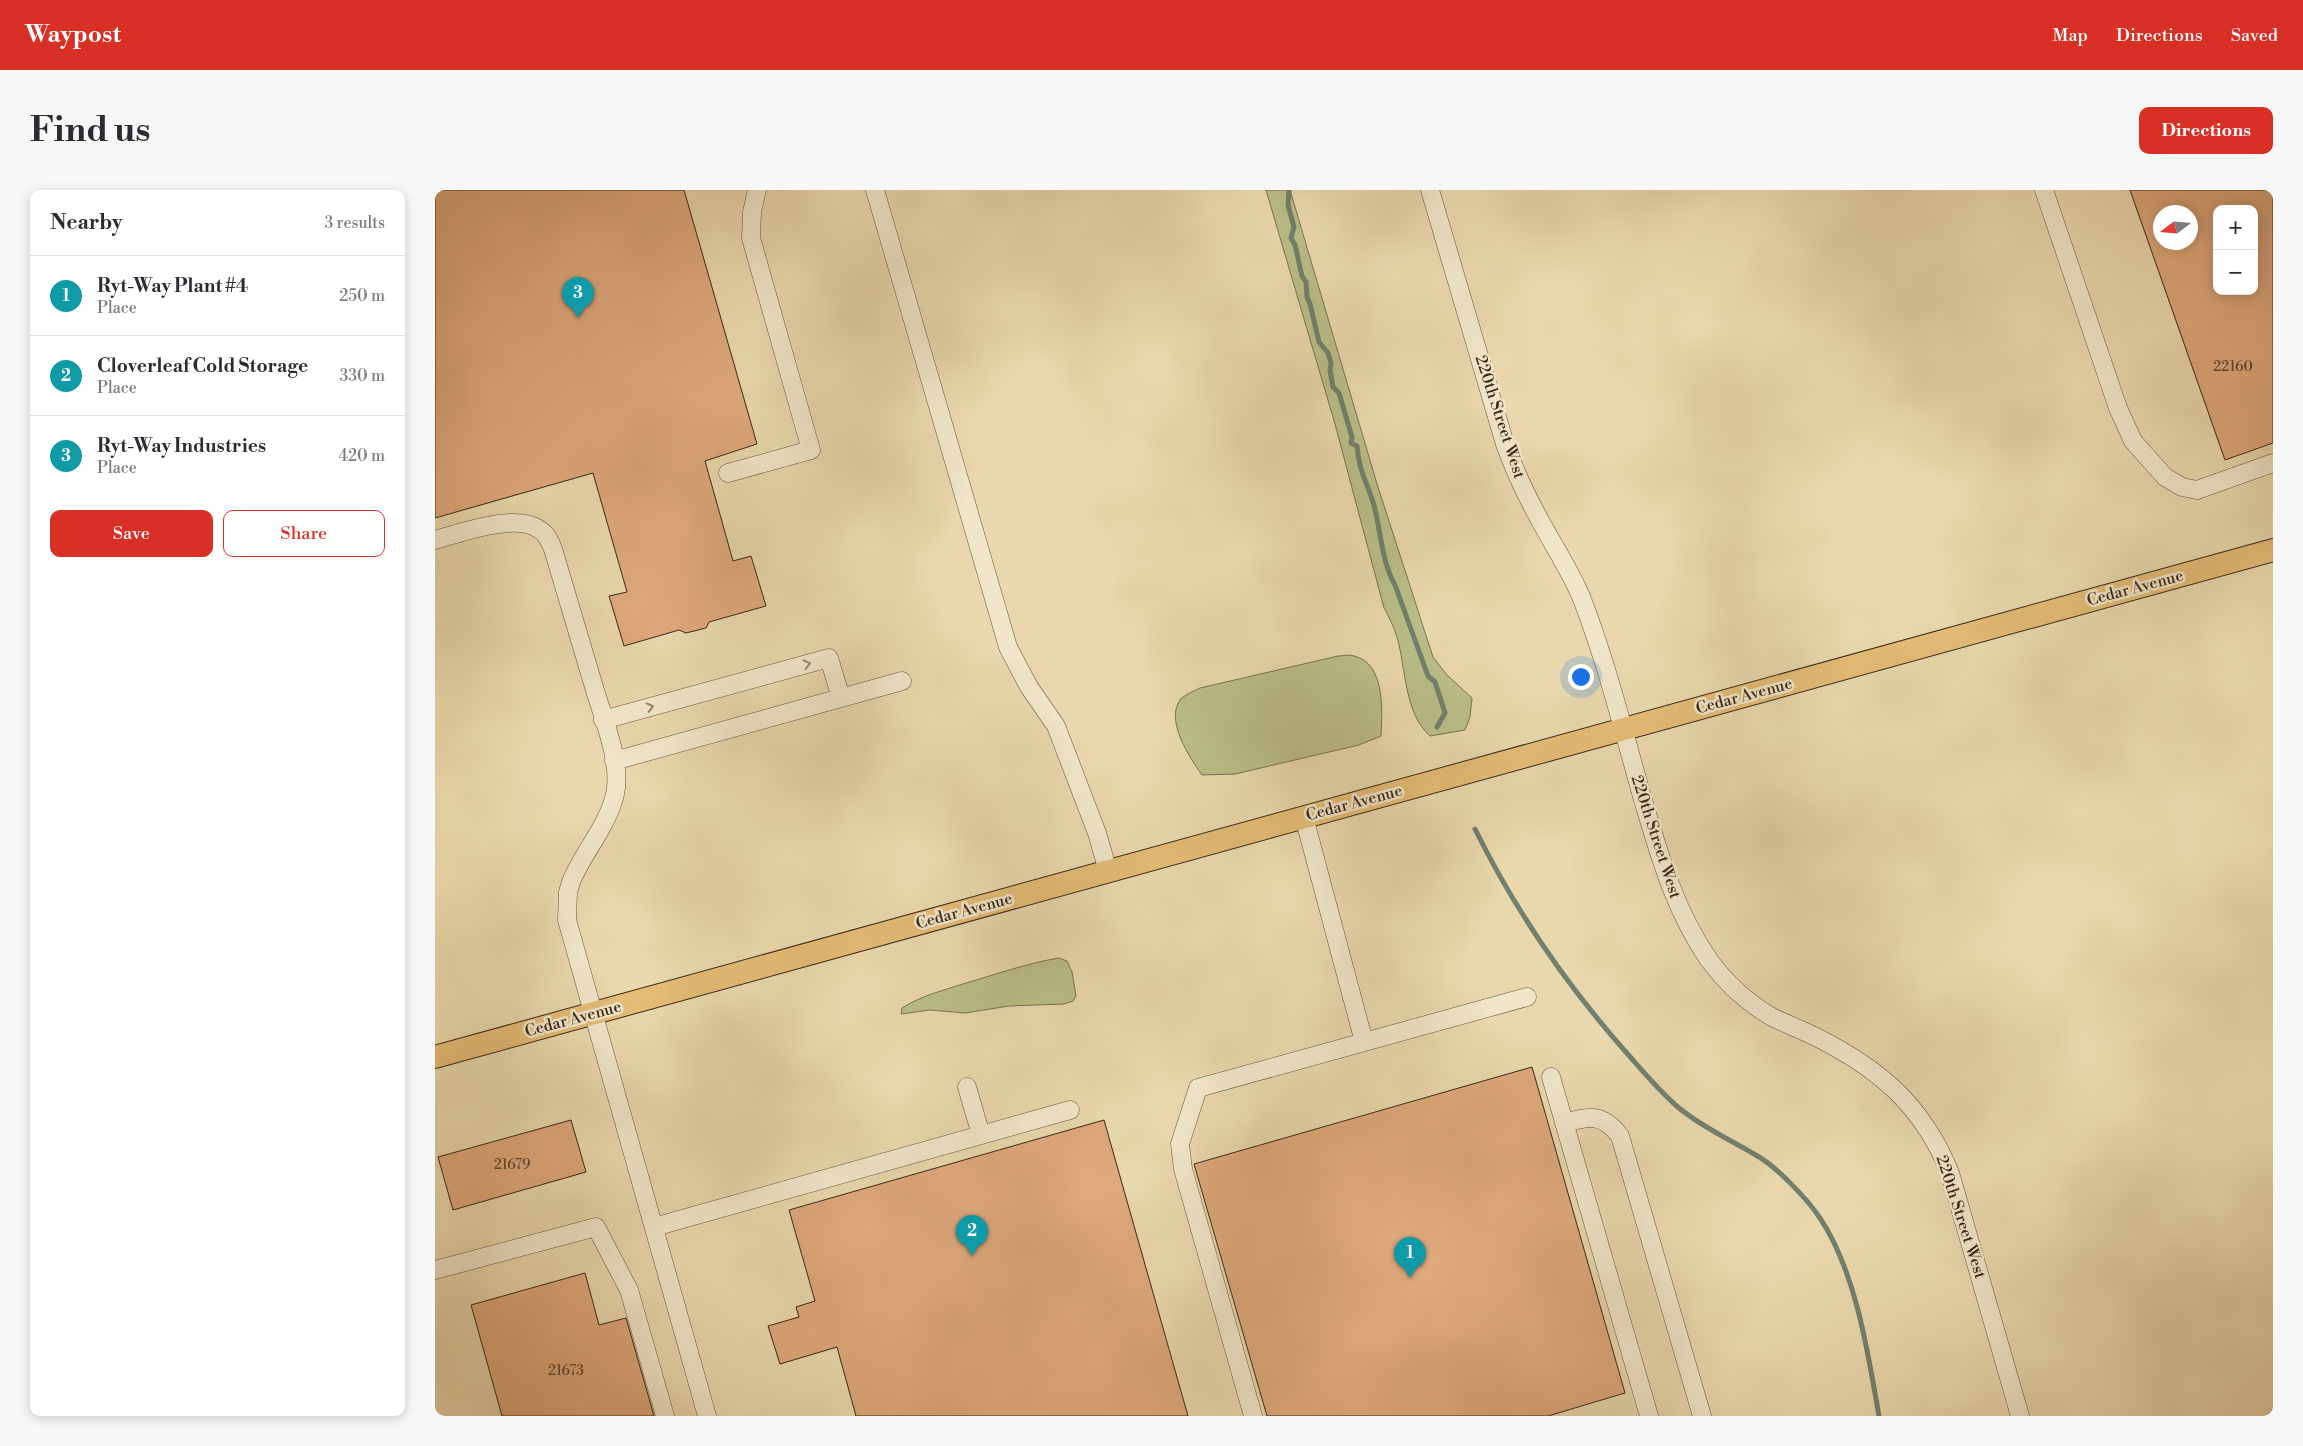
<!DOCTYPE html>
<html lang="en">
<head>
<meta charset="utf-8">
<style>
  body { margin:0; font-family:"Libre Bodoni",serif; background:#f7f7f7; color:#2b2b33 }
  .controls { position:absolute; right:15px; top:15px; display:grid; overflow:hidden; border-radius:10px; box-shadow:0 2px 12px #0003 }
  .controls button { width:45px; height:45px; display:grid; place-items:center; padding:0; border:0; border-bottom:1px solid #e1e1e2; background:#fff; color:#2b2b33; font:25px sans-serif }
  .compass { position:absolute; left:1718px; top:15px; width:45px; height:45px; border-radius:50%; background:#fff; box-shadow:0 2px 12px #0003; rotate:254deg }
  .you { position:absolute; left:1145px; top:486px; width:18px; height:18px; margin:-12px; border:4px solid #fff; border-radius:50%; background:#1a73e8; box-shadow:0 0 0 8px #1a73e833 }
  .badge { display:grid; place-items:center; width:32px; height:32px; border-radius:50%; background:#d93025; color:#fff; font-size:16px; font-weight:700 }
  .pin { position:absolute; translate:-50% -41px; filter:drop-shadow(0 1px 2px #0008) }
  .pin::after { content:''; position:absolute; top:26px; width:18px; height:15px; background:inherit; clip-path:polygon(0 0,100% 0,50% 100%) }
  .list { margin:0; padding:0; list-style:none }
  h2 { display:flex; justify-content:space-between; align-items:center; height:65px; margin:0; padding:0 20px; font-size:21px }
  h2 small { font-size:16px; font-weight:400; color:#7c7c81 }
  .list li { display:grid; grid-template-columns:32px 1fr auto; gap:15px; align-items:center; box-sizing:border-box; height:80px; padding:0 20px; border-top:1px solid #e1e1e2 }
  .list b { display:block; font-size:19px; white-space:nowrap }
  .list p { margin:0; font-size:16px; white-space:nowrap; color:#7c7c81 }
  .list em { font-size:16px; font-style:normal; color:#7c7c81 }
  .actions { display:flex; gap:10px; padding:15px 20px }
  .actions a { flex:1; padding:11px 0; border:1px solid #d93025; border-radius:10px; text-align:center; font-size:18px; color:#d93025 }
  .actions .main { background:#d93025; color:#fff }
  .map { position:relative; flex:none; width:1838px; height:1226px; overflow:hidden; border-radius:10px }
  header { display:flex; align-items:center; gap:30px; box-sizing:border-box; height:70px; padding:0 25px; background:#d93025; color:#fff }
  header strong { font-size:24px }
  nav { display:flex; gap:28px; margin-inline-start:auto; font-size:18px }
  .intro { display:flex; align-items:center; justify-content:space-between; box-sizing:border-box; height:120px; padding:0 30px }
  h1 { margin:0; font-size:35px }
  .button { padding:12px 22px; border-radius:10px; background:#d93025; color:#fff; font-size:18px; font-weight:700 }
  main { display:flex; gap:30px; padding:0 30px }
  aside { flex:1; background:#fff; border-radius:10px; box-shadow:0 2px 12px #0003 }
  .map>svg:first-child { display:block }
  .green { fill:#b9be88; stroke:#797250 }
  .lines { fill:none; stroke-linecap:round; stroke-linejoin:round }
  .stream { stroke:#72806d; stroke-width:5 }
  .building { fill:#dda87c; stroke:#392717; fill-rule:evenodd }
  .minor-casing { stroke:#65533c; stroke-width:19 }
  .major-casing { stroke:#392717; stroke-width:24 }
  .minor { stroke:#f1e6ca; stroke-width:18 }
  .major { stroke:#e4bc76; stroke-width:22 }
  .oneway { stroke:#958670 }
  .labels { text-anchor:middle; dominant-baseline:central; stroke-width:5; stroke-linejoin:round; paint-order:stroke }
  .number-label { font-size:14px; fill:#624730 }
  .street-label { font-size:16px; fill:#392717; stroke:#f1e6ca }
</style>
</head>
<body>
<header>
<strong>Waypost</strong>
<nav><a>Map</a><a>Directions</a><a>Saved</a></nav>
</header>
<div class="intro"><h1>Find us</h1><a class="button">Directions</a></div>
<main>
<aside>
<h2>Nearby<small>3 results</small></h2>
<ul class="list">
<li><span class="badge" style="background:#0f9aa8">1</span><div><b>Ryt-Way Plant #4</b><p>Place</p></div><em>250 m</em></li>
<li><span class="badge" style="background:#0f9aa8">2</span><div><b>Cloverleaf Cold Storage</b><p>Place</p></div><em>330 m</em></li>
<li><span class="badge" style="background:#0f9aa8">3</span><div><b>Ryt-Way Industries</b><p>Place</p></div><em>420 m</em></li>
</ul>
<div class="actions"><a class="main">Save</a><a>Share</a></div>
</aside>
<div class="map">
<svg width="1838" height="1226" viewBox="0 0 1838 1226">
  <rect width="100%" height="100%" fill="#e9d8ad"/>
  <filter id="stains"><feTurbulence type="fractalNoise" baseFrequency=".004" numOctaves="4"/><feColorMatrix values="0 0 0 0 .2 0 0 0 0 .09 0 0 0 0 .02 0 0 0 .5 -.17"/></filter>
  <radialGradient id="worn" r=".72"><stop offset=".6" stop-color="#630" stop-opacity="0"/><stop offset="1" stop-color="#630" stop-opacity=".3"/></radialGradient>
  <path class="green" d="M 831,0 L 855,0 L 942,294 L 998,467 L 1012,485 L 1037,508 L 1035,527 L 1030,540 L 995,546 C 969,523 971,478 962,447 C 959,437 954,427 949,418 L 900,234 Z
    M 903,466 C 908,466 914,464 919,466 C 951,473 947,523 946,546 L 924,555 L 800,584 L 767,585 C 755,568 730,531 745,510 C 749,505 759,501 765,498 Z
    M 624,768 L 632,771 L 637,782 L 641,806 L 638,811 L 629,814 L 574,816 L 530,823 L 495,820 L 466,824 L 467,818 C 485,806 510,800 531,793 C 562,784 593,773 624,768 Z"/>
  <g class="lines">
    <path class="stream" d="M 854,0 L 853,15 L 859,37 L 856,48 L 860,55 L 867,86 L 871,92 L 872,107 L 875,114 L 884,152 L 893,163 L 896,173 L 895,180 L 898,197 L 904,203 L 917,247 L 916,253 L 922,256 C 924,281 931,290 938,312 C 946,339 946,371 960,395 L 993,486 L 1000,492 L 1010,523 L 1002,537
      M 1040,639 C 1080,720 1130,793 1190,861 C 1207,880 1224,901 1244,918 C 1268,938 1298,951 1324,967 C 1343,978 1373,1010 1385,1028 C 1421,1082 1433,1163 1444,1226"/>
  </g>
  <path class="building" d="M 0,0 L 249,0 L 322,254 L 270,271 L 298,371 L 316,366 L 331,416 L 274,432 L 271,438 L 251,443 L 244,440 L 189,456 L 174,406 L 192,402 L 158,283 L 0,328 Z
    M 1695,0 L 1838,0 L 1838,253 L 1790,270 ZM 1782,19 L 1819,19 L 1819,101 L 1782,101 ZM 1726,22 L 1756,22 L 1756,52 L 1726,52 Z
    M 1097,877 L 1190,1203 L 1113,1226 L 832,1226 L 759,974 Z
    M 136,930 L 151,982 L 18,1020 L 3,967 Z
    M 669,930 L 753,1226 L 421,1226 L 402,1157 L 345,1174 L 333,1136 L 364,1127 L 361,1117 L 380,1111 L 354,1020 Z
    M 150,1083 L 164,1135 L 191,1128 L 219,1226 L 67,1226 L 36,1115 Z"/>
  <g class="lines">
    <g class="minor-casing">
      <path id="minor" d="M 440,0 L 573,457 L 594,497 L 621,536 L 662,643 L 673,681
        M 995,0 L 1070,254 C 1082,288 1098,319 1116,350 C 1127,369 1139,389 1147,409 C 1172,474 1189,543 1208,610 C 1225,667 1240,721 1274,770 C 1290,792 1313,813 1337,827 C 1351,834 1367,840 1381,847 C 1445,879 1488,916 1515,983 L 1585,1226
        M 1609,0 L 1683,218 L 1698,251 L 1730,287 L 1747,297 L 1762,300 L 1838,273
        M 293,283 L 376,260 L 316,48 L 317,22 L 322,0
        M 0,350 C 26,343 82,322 105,340 C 112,344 115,352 118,359 C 132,405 145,451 159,497 C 168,528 187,573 180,604 C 173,636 148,662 136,692 L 133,702 L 132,730 L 272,1226
        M 168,530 L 394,468 L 406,508
        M 179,571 L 467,491
        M 869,627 L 929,852
        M 1116,887 L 1214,1226
        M 532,897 L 546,945
        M 1129,933 C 1155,926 1167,923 1185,946 L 1267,1226
        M 219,1037 L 635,920
        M 0,1080 L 161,1037 L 194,1100 L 230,1226
        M 818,1226 L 748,979 L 745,954 L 763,898 L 1092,807"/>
    </g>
    <g class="major-casing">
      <path id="major" d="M 0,867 L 1838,360"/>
    </g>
    <use href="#minor" class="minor"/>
    <use href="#major" class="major"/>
  </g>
  <defs><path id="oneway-chevron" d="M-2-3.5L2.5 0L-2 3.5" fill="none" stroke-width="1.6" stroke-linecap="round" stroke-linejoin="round" transform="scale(1.25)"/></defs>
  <g class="oneway">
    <use href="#oneway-chevron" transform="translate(372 474) rotate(-15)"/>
    <use href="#oneway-chevron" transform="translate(215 517) rotate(-15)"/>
  </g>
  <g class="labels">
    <g class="number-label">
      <text x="1798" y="177">22160</text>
      <text x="77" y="975">21679</text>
      <text x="131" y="1181">21673</text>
    </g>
    <g class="street-label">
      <text transform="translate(1065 227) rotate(72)">220th Street West</text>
      <text transform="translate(1700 398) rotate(-15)">Cedar Avenue</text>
      <text transform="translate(1309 506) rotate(-15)">Cedar Avenue</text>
      <text transform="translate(919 613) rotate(-15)">Cedar Avenue</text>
      <text transform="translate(1221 647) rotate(72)">220th Street West</text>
      <text transform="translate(529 721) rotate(-15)">Cedar Avenue</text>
      <text transform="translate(138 829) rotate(-15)">Cedar Avenue</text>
      <text transform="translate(1526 1027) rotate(72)">220th Street West</text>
    </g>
  </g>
  <rect width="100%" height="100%" filter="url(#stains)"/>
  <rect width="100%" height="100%" fill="url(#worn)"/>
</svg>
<div class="controls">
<button>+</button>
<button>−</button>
</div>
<svg class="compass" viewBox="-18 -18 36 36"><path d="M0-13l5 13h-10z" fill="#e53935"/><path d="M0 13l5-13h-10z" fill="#7c7c81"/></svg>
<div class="you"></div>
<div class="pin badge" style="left:975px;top:1088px;background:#0f9aa8">1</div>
<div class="pin badge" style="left:537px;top:1066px;background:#0f9aa8">2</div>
<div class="pin badge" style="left:143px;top:128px;background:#0f9aa8">3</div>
</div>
</main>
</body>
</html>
